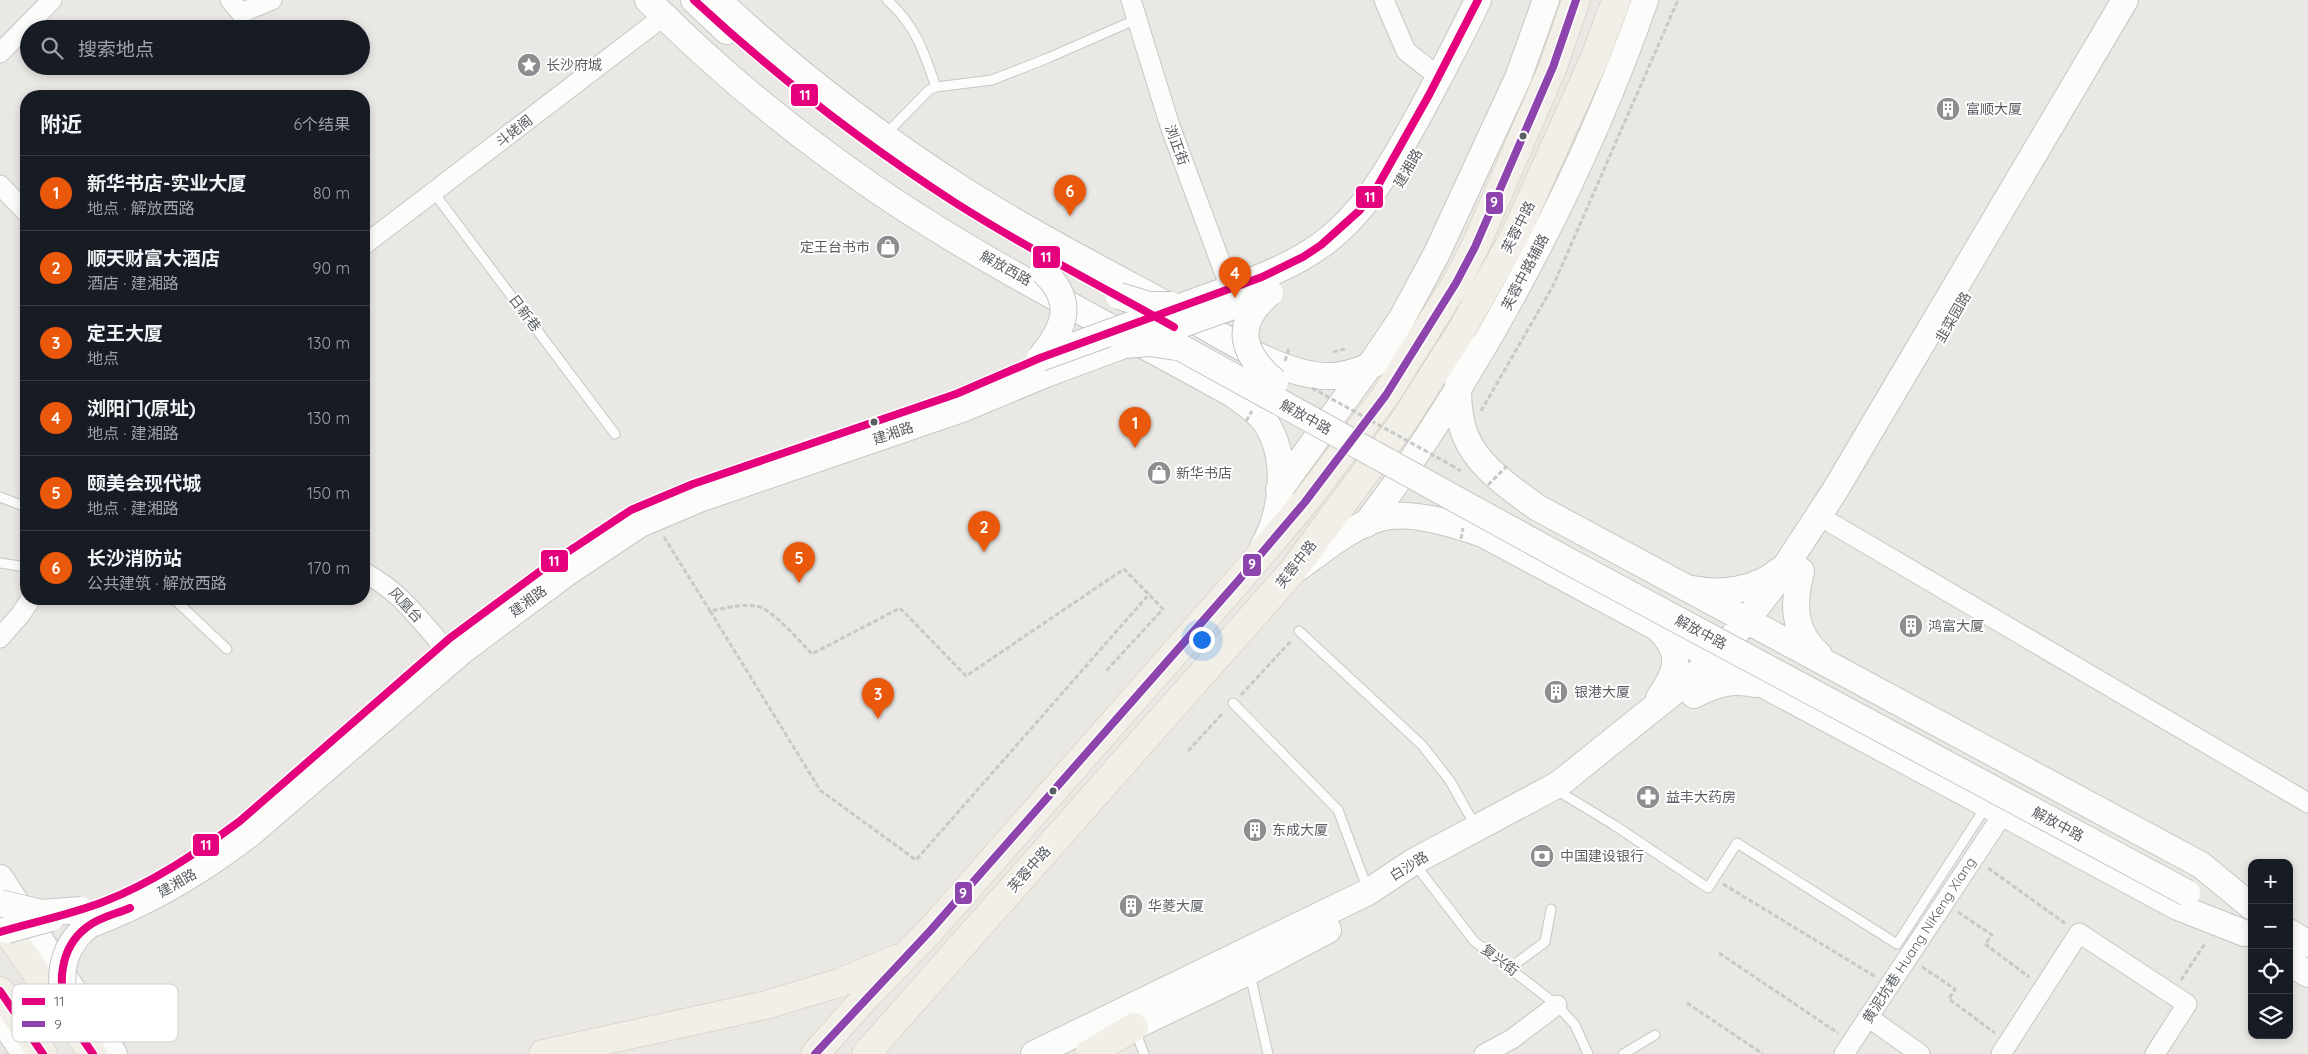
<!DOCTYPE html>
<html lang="zh">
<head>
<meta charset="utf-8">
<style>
  body { margin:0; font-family:Quicksand,"Noto Sans SC",sans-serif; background:#242831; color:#f1f3f6 }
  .controls { position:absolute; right:15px; bottom:15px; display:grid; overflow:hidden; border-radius:10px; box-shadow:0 2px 8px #0003 }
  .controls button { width:45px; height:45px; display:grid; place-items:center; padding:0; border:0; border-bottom:1px solid #363941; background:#171b24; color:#f1f3f6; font:25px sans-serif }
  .you { position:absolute; left:1201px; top:639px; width:18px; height:18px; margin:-12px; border:4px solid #fff; border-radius:50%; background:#1a73e8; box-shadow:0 0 0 8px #1a73e833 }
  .badge { display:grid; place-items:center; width:32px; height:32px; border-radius:50%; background:#ea580c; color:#fff; font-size:16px; font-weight:700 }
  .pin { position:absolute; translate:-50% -41px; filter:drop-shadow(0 1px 2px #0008) }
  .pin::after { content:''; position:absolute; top:26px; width:18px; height:15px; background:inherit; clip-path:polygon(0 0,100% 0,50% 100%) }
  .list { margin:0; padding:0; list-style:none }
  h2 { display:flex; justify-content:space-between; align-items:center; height:65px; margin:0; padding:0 20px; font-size:21px }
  h2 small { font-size:16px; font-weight:400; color:#9ea1a6 }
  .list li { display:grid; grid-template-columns:32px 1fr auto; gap:15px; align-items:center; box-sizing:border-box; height:75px; padding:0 20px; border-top:1px solid #363941 }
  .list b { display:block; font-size:19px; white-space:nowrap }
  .list p { margin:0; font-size:16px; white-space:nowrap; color:#9ea1a6 }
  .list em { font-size:16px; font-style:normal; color:#9ea1a6 }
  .icon { flex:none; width:28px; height:28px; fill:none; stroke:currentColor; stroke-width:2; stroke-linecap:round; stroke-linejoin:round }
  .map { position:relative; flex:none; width:2308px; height:1054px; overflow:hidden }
  .search { position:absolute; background:#171b24; box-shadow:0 2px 8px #0003; left:20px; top:20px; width:350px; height:55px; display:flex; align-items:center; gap:12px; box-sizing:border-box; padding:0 18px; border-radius:28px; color:#9ea1a6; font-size:19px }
  .panel { position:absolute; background:#171b24; box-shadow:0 2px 8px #0003; left:20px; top:90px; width:350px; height:515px; border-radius:20px }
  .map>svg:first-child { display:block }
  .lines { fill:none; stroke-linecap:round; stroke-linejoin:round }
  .lane-casing { stroke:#c6c7c6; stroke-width:11 }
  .street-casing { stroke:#c6c7c6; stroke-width:21 }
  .secondary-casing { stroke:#c6c6c6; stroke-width:28 }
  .primary-casing { stroke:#d0c7b4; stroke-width:29 }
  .path { stroke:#c5cac7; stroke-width:3; stroke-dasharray:5 2.5; stroke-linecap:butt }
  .lane { stroke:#fcfcfb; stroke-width:9 }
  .street { stroke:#fcfcfb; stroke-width:19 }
  .secondary { stroke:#fcfcfb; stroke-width:26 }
  .primary { stroke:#f1efe7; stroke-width:28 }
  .secondary-bridge-casing { stroke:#c6c6c6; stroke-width:28; stroke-linecap:butt }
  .path-bridge { stroke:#c5cac7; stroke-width:3; stroke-dasharray:5 2.5; stroke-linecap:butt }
  .secondary-bridge { stroke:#fcfcfb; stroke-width:26 }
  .bus-1-casing { stroke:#fff; stroke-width:11 }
  .bus-2-casing { stroke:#fff; stroke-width:11 }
  .bus-1 { stroke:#e5007d; stroke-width:8 }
  .bus-2 { stroke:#8e44ad; stroke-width:8 }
  .bus-dot { fill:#5a5e62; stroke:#fff; stroke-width:2 }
  .labels { text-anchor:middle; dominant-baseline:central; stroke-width:4; stroke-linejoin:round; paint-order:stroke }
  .poi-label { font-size:14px; fill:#5a5e62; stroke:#fff; text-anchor:start }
  .street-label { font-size:14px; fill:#5a5e62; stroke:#fff }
  .key { fill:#fff; stroke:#cecfd0; stroke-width:1 }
  .key-label { font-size:14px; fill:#5a5e62 }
  .line-badge { stroke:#fff; stroke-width:2 }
  .badge-label { font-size:14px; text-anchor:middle; font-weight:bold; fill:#fff }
</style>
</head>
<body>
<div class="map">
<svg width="2308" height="1054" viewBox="0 0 2308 1054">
  <rect width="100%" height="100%" fill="#eae8e4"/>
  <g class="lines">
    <g class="lane-casing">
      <path id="lane" d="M 887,0 C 916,26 923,50 936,87
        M 886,134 L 929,90 L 936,87 L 992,80 L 1048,58 L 1137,19
        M 434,193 L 615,434
        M 0,497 L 26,507
        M 0,563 L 26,567
        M 174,599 L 227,649
        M 1299,631 L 1422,745 L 1450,781 L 1476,827
        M 1233,703 L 1338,810 L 1368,890
        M 1563,794 L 1614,825 L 1708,888 L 1737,843 L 1897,944 L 1981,814
        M 1414,863 L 1474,941 L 1557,1005 L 1575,1025 L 1588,1054
        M 1511,967 L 1545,942 L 1551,909
        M 1250,974 L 1268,1054
        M 1135,1030 L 1144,1054
        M 1623,1054 L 1655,1035"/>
    </g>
    <g class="street-casing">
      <path id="street" d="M 230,0 L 241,13 L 272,0
        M 1131,0 L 1170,126 L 1230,288
        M 1384,0 L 1406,51 L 1439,77
        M 0,53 L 52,0
        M 0,185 L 26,212
        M 364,245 L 664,16
        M 1831,523 L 2308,803
        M 364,572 C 401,593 415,614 442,645
        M 0,638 L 20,615 L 31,599
        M 1868,1017 L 1920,1054
        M 1484,1054 L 1512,1039 L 1557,1005
        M 1844,1054 L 1995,826
        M 2001,1054 L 2079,933 L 2187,1004 L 2155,1054"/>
    </g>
    <g class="secondary-casing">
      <path id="secondary" d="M 648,0 C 718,71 795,134 877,190 C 990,267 1115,328 1234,395 C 1245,403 1258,411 1266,423 C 1289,459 1283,511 1263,547
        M 694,0 L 727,31
        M 718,0 C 793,71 876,134 963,190 C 1032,234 1106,272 1178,311 C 1220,334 1283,378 1331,376 C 1365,375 1401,349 1428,330
        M 1197,301 C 1239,285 1284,272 1321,245 C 1367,212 1392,163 1419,115 C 1439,77 1460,39 1478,0
        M 1461,331 C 1454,431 1453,449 1538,508 L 2201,865 L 2252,907
        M 1279,490 L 1375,358 L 1402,318 L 1436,255 L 1518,78 L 1546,0
        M 1366,524 C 1413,463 1453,399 1492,332 C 1553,225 1605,116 1645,0
        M 1298,568 C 1323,550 1350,527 1380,518 C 1410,510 1454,524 1483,534 L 2178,907 L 2244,933
        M 1801,571 C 1793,603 1792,631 1819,655
        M 1692,589 C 1722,595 1757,590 1780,570
        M 1694,695 C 1715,684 1732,679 1755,684
        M 1659,698 C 1677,672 1684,654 1659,629
        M 0,878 L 114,1054
        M 89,925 C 148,903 202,871 251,833 L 462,651 L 565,574 L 640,524 L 699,499 L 962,409 L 1046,374 L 1124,345
        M 2289,932 L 2308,944
        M 2289,962 L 2308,974
        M 0,1017 L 25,1054
        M 1114,1036 L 1250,971 L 1328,930
        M 1034,1054 L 1368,892 L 1413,862 L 1559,784 L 1701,670 L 1742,626 L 1772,587 L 1834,492 L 2125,0"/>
    </g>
    <g class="primary-casing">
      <path id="primary" d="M 0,921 L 93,1054
        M 0,991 L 43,1054
        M 543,1054 L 766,1005 L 839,983 L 896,959
        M 815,1054 L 865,998 L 930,931 L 1238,581 L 1305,502 L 1386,395 L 1456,283 L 1475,247 L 1553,67 L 1576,0
        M 866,1054 L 1291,573 L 1403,422 L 1461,331 L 1515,235 L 1595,57 L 1616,0
        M 1089,1054 L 1134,1027"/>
    </g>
    <path class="path" d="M 1333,352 L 1345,349
      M 1481,411 L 1553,286 L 1678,0
      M 1451,465 L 1461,471
      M 664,537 L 710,611 C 725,608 740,604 756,606 C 772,608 801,643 812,654 L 900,608 L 966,676 L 1124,569 L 1163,609 L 1106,671
      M 710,611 L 820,790 L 916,860 L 1150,593
      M 1241,695 L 1291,641
      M 1188,751 L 1224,712
      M 1988,868 L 2066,924
      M 1723,884 L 1876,977
      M 1958,912 L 1992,935 L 1985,944 L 2029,977
      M 1719,953 L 1838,1033
      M 1922,967 L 1955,989 L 1949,999 L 1995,1033
      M 2181,980 L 2206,942
      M 1687,1003 L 1763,1054"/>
    <use href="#lane" class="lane"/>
    <use href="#street" class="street"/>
    <use href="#secondary" class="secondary"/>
    <use href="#primary" class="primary"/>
    <g class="secondary-bridge-casing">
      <path id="secondary-bridge" d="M 1270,293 C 1232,324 1242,354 1275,382
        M 1119,296 L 1149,305 L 1171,305
        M 1174,327 L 1270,293
        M 1156,334 L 1568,561 L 2187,893
        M 1124,345 L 1150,343 L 1176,347
        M 1040,358 L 1197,301
        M 1040,358 C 1066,327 1075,301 1043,271
        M 0,903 L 41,913 L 81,910
        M 7,930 L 51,918
        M 70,1020 C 57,984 58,949 89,925"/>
    </g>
    <path class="path-bridge" d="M 1285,361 L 1289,348
      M 1312,388 L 1451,465
      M 1246,421 L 1252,411
      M 1488,485 L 1507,466
      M 1461,539 L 1463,528"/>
    <use href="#secondary-bridge" class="secondary-bridge"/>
    <g class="bus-1-casing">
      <path id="bus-1" d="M 694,0 C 775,75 861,142 954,202 C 1025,247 1100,286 1174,327
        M 0,932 C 34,922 69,915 103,902 C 152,883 197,853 240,821 L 450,638 L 554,561 L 631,510 L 693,484 L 956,394 L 1040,358 L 1262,277 L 1303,257 L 1321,245 L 1359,211 L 1376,189 L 1429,95 L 1478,0
        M 0,991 L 43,1054
        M 93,1054 C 85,1042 76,1031 70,1018 C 56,987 59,948 87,927 C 100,917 116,914 130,908"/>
    </g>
    <g class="bus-2-casing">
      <path id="bus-2" d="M 815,1054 L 930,931 L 1238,581 L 1305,502 L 1386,395 L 1456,283 L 1475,247 L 1553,67 L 1576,0"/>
    </g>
    <use href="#bus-1" class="bus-1"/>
    <use href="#bus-2" class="bus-2"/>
  </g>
  <defs>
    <g id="sight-disc" transform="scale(1.25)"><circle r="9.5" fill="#8c8e90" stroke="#fff"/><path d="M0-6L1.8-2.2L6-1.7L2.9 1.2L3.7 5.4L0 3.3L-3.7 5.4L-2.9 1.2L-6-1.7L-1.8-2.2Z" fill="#fff"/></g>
    <g id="building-disc" transform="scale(1.25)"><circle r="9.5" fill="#8c8e90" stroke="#fff"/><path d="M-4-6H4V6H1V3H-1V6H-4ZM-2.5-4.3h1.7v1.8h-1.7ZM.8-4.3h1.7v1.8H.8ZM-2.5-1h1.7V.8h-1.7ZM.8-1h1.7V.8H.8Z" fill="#fff"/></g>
    <g id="shop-disc" transform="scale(1.25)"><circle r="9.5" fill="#8c8e90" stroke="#fff"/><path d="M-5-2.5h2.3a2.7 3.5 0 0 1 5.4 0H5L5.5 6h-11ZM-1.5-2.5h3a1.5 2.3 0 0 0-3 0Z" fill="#fff"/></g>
    <g id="pharmacy-disc" transform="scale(1.25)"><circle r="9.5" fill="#8c8e90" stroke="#fff"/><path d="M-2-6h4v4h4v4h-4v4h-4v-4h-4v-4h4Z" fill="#fff"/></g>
    <g id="bank-disc" transform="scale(1.25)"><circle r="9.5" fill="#8c8e90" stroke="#fff"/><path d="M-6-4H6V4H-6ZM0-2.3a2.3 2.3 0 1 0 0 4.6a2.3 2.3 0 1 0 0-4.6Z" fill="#fff"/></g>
  </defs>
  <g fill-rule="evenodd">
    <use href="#sight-disc" x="529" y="65"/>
    <use href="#building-disc" x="1948" y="109"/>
    <use href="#shop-disc" x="888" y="247"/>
    <use href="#shop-disc" x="1159" y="473"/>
    <use href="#building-disc" x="1911" y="626"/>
    <use href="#building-disc" x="1556" y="692"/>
    <use href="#pharmacy-disc" x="1648" y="797"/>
    <use href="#building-disc" x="1255" y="830"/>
    <use href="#bank-disc" x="1542" y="856"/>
    <use href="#building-disc" x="1131" y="906"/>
  </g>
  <g class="bus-dot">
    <circle cx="1523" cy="136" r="4.5"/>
    <circle cx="874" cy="422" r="4.5"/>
    <circle cx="1053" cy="791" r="4.5"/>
  </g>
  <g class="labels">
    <g class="poi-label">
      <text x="546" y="65">长沙府城</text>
      <text x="1966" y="109">富顺大厦</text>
      <text x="870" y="247" text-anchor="end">定王台书市</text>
      <text x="1176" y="473">新华书店</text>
      <text x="1928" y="626">鸿富大厦</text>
      <text x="1574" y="692">银港大厦</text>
      <text x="1666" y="797">益丰大药房</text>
      <text x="1272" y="830">东成大厦</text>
      <text x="1560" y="856">中国建设银行</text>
      <text x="1148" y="906">华菱大厦</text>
    </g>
    <g class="street-label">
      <text transform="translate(514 131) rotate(-38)">斗姥阁</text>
      <text transform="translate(1177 145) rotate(70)">浏正街</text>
      <text transform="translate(1408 168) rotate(-60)">建湘路</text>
      <text transform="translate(1518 227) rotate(-63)">芙蓉中路</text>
      <text transform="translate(1006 268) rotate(29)">解放西路</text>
      <text transform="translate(1525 272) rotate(-62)">芙蓉中路辅路</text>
      <text transform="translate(525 313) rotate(53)">日新巷</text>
      <text transform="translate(1953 317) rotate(-60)">韭菜园路</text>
      <text transform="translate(1306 417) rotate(29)">解放中路</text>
      <text transform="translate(893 433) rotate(-19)">建湘路</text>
      <text transform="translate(1296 564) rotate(-52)">芙蓉中路</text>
      <text transform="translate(528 601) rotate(-36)">建湘路</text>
      <text transform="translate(406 605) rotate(47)">风凰台</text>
      <text transform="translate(1701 632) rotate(28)">解放中路</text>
      <text transform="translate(2058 824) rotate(28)">解放中路</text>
      <text transform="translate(1409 866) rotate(-32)">白沙路</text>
      <text transform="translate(1029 869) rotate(-48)">芙蓉中路</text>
      <text transform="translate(177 883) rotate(-30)">建湘路</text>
      <text transform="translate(1919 940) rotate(-57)">黄泥坑巷 Huang NiKeng Xiang</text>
      <text transform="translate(1500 960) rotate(37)">复兴街</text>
    </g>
  </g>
  <rect x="12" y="984" width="166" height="58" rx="8" class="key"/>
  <rect x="22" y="998" width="23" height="7" fill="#e5007d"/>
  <rect x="22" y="1021" width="23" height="6" fill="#8e44ad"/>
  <g class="key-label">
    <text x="54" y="1006">11</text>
    <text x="54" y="1029">9</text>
  </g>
  <g class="line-badge">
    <rect x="790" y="83" width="29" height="24" rx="5" fill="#e5007d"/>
    <rect x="1355" y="185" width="29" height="24" rx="5" fill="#e5007d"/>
    <rect x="1485" y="191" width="19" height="24" rx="5" fill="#8e44ad"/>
    <rect x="1032" y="245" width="29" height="24" rx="5" fill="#e5007d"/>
    <rect x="540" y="549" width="29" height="24" rx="5" fill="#e5007d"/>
    <rect x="1242" y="553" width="20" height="24" rx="5" fill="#8e44ad"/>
    <rect x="192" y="833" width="28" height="24" rx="5" fill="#e5007d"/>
    <rect x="954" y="881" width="19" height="24" rx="5" fill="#8e44ad"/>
  </g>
  <g class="badge-label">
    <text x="805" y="100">11</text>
    <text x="1370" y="202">11</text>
    <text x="1494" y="207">9</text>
    <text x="1046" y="262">11</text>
    <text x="554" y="566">11</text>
    <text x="1252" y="569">9</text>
    <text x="206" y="850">11</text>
    <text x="963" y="898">9</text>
  </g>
</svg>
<div class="controls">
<button>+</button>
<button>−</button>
<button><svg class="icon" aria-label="locate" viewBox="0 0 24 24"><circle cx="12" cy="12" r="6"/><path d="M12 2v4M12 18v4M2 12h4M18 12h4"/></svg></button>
<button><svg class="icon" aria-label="layers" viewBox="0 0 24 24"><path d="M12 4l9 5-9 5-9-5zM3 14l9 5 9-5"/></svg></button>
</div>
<div class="you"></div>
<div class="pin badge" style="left:1135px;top:448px">1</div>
<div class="pin badge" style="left:984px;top:552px">2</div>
<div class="pin badge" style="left:878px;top:719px">3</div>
<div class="pin badge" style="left:1235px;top:298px">4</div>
<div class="pin badge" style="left:799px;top:583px">5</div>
<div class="pin badge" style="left:1070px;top:216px">6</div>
<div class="search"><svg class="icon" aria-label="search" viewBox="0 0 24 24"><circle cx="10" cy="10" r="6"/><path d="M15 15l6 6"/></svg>搜索地点</div>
<section class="panel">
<h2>附近<small>6个结果</small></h2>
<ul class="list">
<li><span class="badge">1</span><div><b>新华书店-实业大厦</b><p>地点 · 解放西路</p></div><em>80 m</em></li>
<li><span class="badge">2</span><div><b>顺天财富大酒店</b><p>酒店 · 建湘路</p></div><em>90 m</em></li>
<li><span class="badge">3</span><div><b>定王大厦</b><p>地点</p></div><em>130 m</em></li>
<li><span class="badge">4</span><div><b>浏阳门(原址)</b><p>地点 · 建湘路</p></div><em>130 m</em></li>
<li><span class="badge">5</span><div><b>颐美会现代城</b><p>地点 · 建湘路</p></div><em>150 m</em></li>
<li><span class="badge">6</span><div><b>长沙消防站</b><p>公共建筑 · 解放西路</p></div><em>170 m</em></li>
</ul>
</section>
</div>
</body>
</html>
